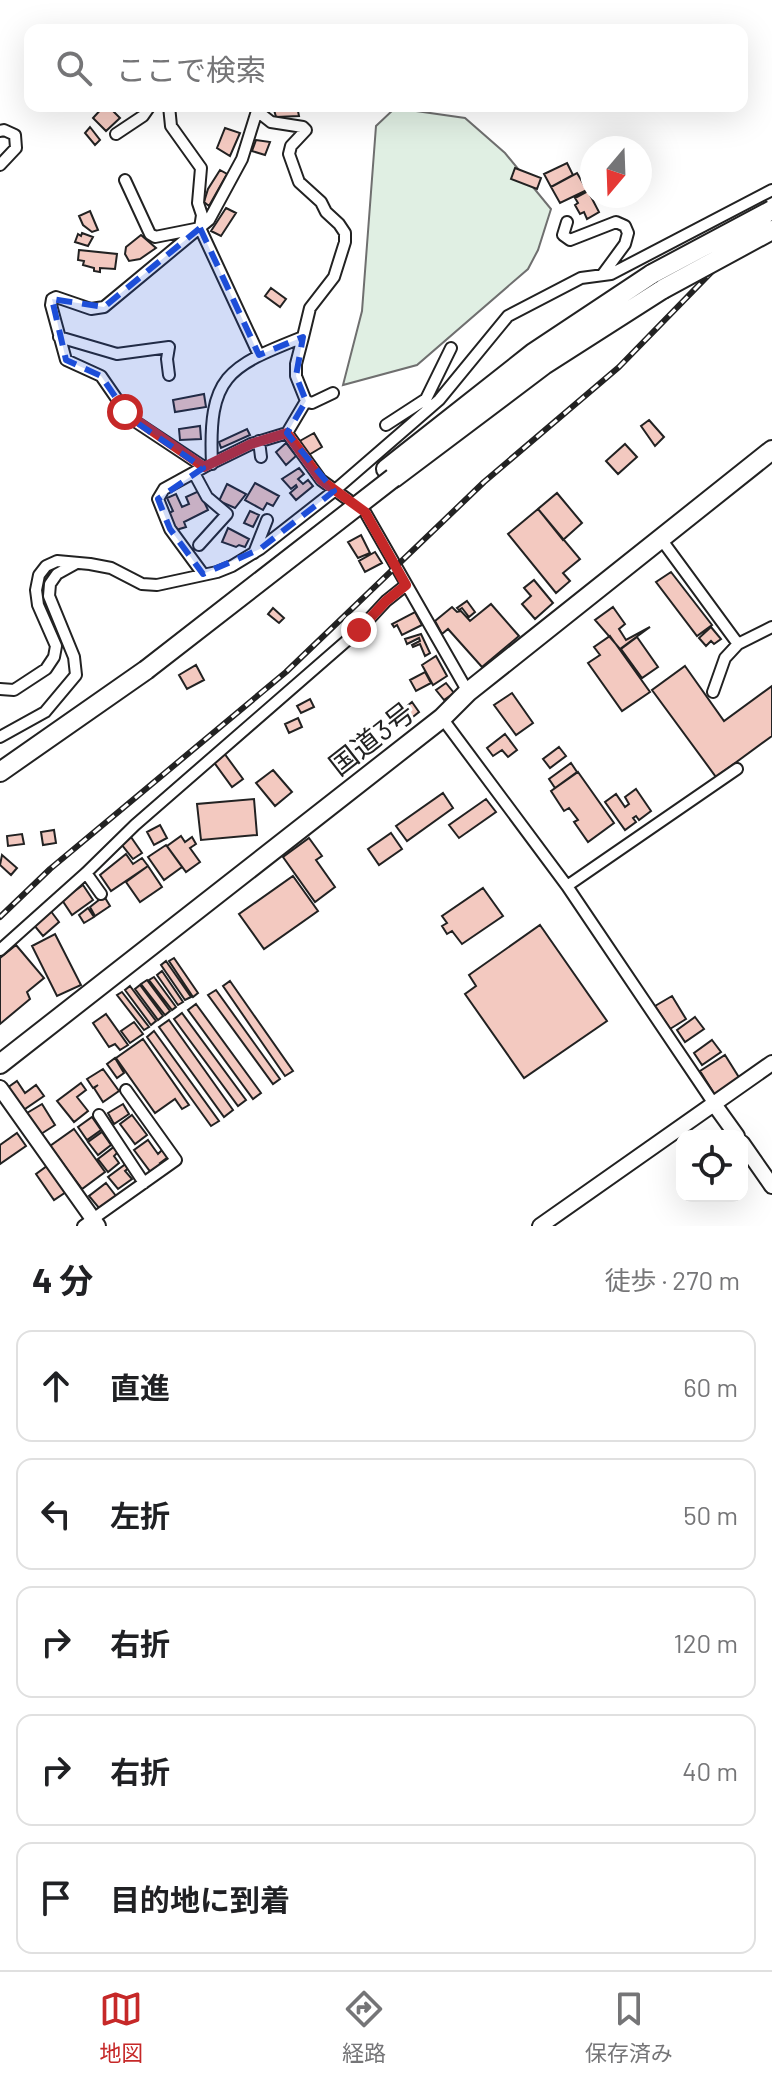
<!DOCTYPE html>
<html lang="ja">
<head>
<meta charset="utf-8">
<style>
  body { margin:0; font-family:Barlow,"Noto Sans JP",sans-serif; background:#f6f6f6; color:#202124 }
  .controls { position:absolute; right:24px; bottom:24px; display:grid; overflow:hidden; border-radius:16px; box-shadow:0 8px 32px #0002 }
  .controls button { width:72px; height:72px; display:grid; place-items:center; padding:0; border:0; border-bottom:2px solid #e0e0e0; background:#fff; color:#202124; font:40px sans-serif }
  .compass { position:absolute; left:580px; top:136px; width:72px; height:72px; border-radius:50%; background:#fff; box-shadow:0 8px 32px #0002; rotate:199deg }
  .stop { position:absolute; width:24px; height:24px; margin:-18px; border:6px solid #c62828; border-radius:50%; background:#fff }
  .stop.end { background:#c62828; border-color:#fff; box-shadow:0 2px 8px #0008 }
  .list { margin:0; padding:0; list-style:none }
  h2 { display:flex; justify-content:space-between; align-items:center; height:104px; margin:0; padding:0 32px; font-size:34px }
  h2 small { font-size:26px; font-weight:400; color:#757577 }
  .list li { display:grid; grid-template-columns:52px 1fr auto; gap:24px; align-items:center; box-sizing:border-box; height:112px; margin:0 16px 16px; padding:0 16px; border:2px solid #e0e0e0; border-radius:16px }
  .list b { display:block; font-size:30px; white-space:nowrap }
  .list em { font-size:26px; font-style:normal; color:#757577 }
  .icon { flex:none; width:44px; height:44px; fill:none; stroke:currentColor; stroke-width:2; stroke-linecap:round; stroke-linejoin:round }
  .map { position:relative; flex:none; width:772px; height:1226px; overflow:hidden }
  .search { position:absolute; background:#fff; box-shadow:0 8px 32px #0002; left:24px; right:24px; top:24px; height:88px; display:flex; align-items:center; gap:20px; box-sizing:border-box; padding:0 28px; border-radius:16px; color:#757577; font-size:30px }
  .sheet { height:744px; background:#fff }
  nav { display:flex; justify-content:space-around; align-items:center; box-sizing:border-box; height:112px; border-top:2px solid #e0e0e0; background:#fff; font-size:22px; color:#757577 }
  nav a { display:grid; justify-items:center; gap:4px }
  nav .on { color:#c62828 }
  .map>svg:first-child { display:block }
  .green { fill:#e0efe3; stroke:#6f6f6f; stroke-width:2 }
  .building { fill:#f3c9c0; stroke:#222; stroke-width:2 }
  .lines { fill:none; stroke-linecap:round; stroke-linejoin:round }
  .street-casing { stroke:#222; stroke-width:14 }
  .secondary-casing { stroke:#222; stroke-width:18 }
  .highway-casing { stroke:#222; stroke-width:22 }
  .street { stroke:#fff; stroke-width:10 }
  .secondary { stroke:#fff; stroke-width:14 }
  .highway { stroke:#fff; stroke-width:18 }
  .rail-casing { stroke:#222; stroke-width:6 }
  .rail { stroke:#fff; stroke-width:3; stroke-dasharray:9; stroke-linecap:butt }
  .highway-bridge-casing { stroke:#222; stroke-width:22; stroke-linecap:butt }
  .highway-bridge { stroke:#fff; stroke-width:18 }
  .route { stroke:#c62828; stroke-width:10 }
  .marked { fill:#1d4ed8; fill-opacity:0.2; stroke:#1d4ed8; stroke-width:6; stroke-dasharray:16 10; stroke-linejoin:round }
  .labels { text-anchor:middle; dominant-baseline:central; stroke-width:6; stroke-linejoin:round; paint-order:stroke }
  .street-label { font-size:28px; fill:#222; stroke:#fff }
</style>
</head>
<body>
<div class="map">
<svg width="772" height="1226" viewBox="0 0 772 1226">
  <rect width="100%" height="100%" fill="#fff"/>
  <path class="green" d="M 395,108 L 465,118 L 505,153 L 551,209 L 538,250 L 528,269 L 417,365 L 343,385 L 362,311 L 376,126 Z"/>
  <path class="building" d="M 104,106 L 108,106 L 120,118 L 106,131 L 93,118 Z
    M 273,106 L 297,106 L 299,116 L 276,117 Z
    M 90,127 L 100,140 L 95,145 L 85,133 Z
    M 225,128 L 240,133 L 230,156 L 217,148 Z
    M 256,140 L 270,142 L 265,155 L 252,151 Z
    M 567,163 L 573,175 L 551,187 L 544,174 Z
    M 515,168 L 541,178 L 537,189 L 511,179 Z
    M 220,170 L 227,174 L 209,206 L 204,202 L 208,189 Z
    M 577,173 L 587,190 L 560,203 L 551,187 Z
    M 588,191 L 599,212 L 587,219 L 584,212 L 580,214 L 575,205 L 578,203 L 575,198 Z
    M 226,208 L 236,213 L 221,236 L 211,231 Z
    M 90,211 L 98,230 L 92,232 L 83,225 L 79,216 Z
    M 82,233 L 93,237 L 88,246 L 75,242 L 78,234 L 81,236 Z
    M 141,235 L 156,248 L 140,259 L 129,261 L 125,254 L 126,247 Z
    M 79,250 L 117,254 L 115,269 L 100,268 L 100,272 L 94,271 L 94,268 L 83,265 L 84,261 L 78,260 Z
    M 271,288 L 286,299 L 280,307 L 265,296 Z
    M 204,394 L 206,407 L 175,412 L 173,400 Z
    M 649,420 L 664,437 L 655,446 L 641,426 Z
    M 200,426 L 201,439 L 180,440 L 179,429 Z
    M 247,429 L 250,435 L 221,448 L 219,442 Z
    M 314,433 L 322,447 L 307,456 L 298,442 Z
    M 286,443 L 296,456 L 286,465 L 276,452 Z
    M 625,444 L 637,457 L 618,474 L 606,461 Z
    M 299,468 L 304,474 L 298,479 L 303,484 L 308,480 L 313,486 L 296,500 L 290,493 L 297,487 L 296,485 L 291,489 L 282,479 Z
    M 255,483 L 279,496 L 273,506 L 267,503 L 263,510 L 245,500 Z
    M 227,484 L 246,494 L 235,508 L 219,501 Z
    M 199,491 L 208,510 L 184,522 L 186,527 L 176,530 L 167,514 L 173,511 L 167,498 L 176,494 L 182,507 L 189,504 L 186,497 Z
    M 557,493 L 582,523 L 563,540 L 538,509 Z
    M 538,509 L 580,559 L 563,573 L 570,581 L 556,593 L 508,534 Z
    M 250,511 L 259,515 L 253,527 L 244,523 Z
    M 228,528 L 249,539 L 245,547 L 239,545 L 236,547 L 222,542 Z
    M 361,535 L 370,553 L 358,558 L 348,542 Z
    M 375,552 L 382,563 L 365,572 L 359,561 Z
    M 671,572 L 712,625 L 697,636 L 656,582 Z
    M 534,580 L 553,603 L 535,619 L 522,604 L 531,596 L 524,588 Z
    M 467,601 L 475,612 L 469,617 L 462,608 L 459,610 L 457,608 Z
    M 491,604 L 519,636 L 482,667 L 448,629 L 442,634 L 435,621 L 452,607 L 457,612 L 461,611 L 470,621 Z
    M 613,607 L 625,624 L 619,629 L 626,640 L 650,627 L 620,649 L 595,620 Z
    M 273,608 L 284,618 L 279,623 L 268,614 Z
    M 415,612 L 422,625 L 402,635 L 397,625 L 394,627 L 392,624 Z
    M 711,627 L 721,639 L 714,644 L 711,641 L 706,646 L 699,638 Z
    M 421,634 L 430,653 L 425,656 L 420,644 L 413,647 L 412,645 L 420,641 L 419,638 L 407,644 L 405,639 Z
    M 610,636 L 650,692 L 622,711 L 588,663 L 600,655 L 594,647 Z
    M 637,637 L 658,667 L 642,678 L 621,649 Z
    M 436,656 L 447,676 L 433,685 L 422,665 Z
    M 196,665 L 204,680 L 187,689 L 179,675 Z
    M 685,666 L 724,721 L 772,686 L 772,736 L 716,777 L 652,690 Z
    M 425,672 L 431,683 L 416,691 L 410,680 Z
    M 446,683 L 454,693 L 444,700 L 436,690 Z
    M 512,693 L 533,723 L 516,735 L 494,705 Z
    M 310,699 L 314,707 L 301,713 L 297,706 Z
    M 412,702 L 419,712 L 404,724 L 396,715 Z
    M 298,718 L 302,727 L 289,733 L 285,724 Z
    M 505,734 L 517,750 L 508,757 L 502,750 L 493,756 L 487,748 Z
    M 559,747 L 566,756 L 550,768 L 543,759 Z
    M 224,753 L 243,779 L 232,787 L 213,761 Z
    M 571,763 L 577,772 L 555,788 L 549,779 Z
    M 273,770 L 292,792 L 275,806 L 256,783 Z
    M 578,772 L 614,823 L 588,842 L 574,822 L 578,820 L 569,808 L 564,811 L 551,791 Z
    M 636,789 L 651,811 L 639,820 L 636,816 L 633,818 L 636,822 L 625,830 L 605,802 L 616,794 L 625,807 L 629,804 L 625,797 Z
    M 443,793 L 453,808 L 407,841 L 396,826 Z
    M 254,799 L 257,835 L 201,840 L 197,804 Z
    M 486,799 L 496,812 L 459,838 L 449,825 Z
    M 160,825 L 167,838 L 154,845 L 147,832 Z
    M 54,830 L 56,843 L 43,845 L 41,832 Z
    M 391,833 L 402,849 L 379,865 L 368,849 Z
    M 22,834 L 24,844 L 8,846 L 7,836 Z
    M 181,836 L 185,842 L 192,837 L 196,844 L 190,848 L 200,862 L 186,872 L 167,846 Z
    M 131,837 L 142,853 L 133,859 L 122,845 Z
    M 309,838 L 322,856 L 316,860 L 335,887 L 315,902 L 283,857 Z
    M 166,845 L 182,867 L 164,880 L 148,857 Z
    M 126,854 L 133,864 L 142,858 L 148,866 L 111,891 L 100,875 Z
    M 2,855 L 17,868 L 11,875 L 0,865 Z
    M 148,866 L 162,887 L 140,902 L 126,882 Z
    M 293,876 L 318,911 L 264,949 L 239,914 Z
    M 83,885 L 93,900 L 72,915 L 62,900 Z
    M 483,888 L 503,916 L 462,944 L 452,931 L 447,934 L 442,926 L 447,923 L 442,916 Z
    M 104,896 L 110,906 L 95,916 L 90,907 Z
    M 88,908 L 94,917 L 84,923 L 79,915 Z
    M 50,910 L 59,922 L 43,936 L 33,924 Z
    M 540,925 L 607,1021 L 524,1078 L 465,994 L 476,986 L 469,975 Z
    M 55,934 L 81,985 L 57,996 L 32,946 Z
    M 16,945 L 44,978 L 27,992 L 30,999 L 0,1024 L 0,958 Z
    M 174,958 L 198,993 L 193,997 L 169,961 Z
    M 166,961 L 191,997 L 185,1000 L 161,965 Z
    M 162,971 L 183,1002 L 178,1005 L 157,975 Z
    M 154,977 L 176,1007 L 172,1010 L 149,980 Z
    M 147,980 L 170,1011 L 165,1015 L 141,984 Z
    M 230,981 L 293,1071 L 285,1076 L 223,986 Z
    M 140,985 L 163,1016 L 158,1020 L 135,989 Z
    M 130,986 L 156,1021 L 151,1025 L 125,990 Z
    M 216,990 L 280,1079 L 273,1084 L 208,995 Z
    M 122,992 L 149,1027 L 144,1030 L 117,995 Z
    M 672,996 L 686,1019 L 670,1029 L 655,1006 Z
    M 196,1004 L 261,1093 L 253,1099 L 188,1010 Z
    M 182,1013 L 246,1100 L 238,1106 L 174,1019 Z
    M 106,1014 L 128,1045 L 120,1050 L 115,1044 L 109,1047 L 93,1023 Z
    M 695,1017 L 704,1029 L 685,1042 L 677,1030 Z
    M 169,1020 L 233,1110 L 224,1117 L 159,1027 Z
    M 134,1022 L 143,1034 L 130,1043 L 121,1031 Z
    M 154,1031 L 219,1121 L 211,1126 L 147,1037 Z
    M 143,1039 L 189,1105 L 182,1109 L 175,1099 L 155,1113 L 116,1058 Z
    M 712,1040 L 721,1052 L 702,1065 L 694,1053 Z
    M 725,1055 L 740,1079 L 715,1095 L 700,1071 Z
    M 115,1058 L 124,1073 L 117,1078 L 107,1064 Z
    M 103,1069 L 119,1091 L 103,1102 L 94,1088 L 98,1085 L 93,1088 L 87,1079 Z
    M 17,1081 L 25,1093 L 36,1085 L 44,1096 L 22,1111 L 7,1088 Z
    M 81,1083 L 86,1090 L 77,1097 L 88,1111 L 74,1122 L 57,1101 Z
    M 42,1104 L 55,1125 L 41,1134 L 27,1113 Z
    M 123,1104 L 129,1114 L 114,1124 L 108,1113 Z
    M 132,1115 L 147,1135 L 135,1144 L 120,1124 Z
    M 92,1117 L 101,1130 L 87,1140 L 78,1127 Z
    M 74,1129 L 105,1172 L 82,1189 L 50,1146 Z
    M 102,1132 L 111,1145 L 98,1155 L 88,1142 Z
    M 17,1133 L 26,1146 L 0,1164 L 0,1145 Z
    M 148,1140 L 158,1154 L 162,1150 L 168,1157 L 160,1163 L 163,1166 L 152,1174 L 134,1150 Z
    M 115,1146 L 119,1151 L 114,1156 L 119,1163 L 108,1172 L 98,1159 Z
    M 127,1163 L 130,1167 L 125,1171 L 132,1179 L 118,1189 L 108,1177 Z
    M 47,1166 L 66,1192 L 54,1200 L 36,1174 Z
    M 106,1183 L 116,1196 L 99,1208 L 89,1196 Z"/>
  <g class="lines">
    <g class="street-casing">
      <path id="street" d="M 169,106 L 171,126 L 201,168 L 198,203 L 202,215 L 200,228 L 259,355
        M 257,108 L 257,111 L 271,122 L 303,127 L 306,130 L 291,146 L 289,154 L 299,182 L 321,202 L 326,212 L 339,224 L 345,233 L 345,242 L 334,277 L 310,308 L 303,337 L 296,364 L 296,376 L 306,401 L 287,433
        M 257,111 L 242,159 L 209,220 L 104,307 L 91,309 L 56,297 L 52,299 L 51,305 L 66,360 L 101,376 L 130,418 L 204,467 L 251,444 L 287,433
        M 0,131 L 4,130 L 15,135 L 16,148 L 0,165
        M 116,134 L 143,116 L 150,106
        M 125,180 L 150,234 L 155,237 L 200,228
        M 567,222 L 563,235 L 570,240 L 616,222 L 625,226 L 628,233 L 625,244 L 603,274
        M 59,337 L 117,354 L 169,347 L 167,359 L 169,375
        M 426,399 L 451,348
        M 306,401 L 312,403 L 333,393
        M 386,425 L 426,399 L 428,409
        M 287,433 L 321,480 L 365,512 L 468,692
        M 259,441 L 261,457
        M 212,464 C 208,376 227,367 303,337
        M 194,473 L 207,497 L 227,514 L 199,545
        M 661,539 L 738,644
        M 254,553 L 267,520
        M 203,574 L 170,529 L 158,499 L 164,489 L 204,467
        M 0,689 L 14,690 L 46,669 L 54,657 L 56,646 L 38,605 L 36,590 L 39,575 L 46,566 L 57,561 L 90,564 L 111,568 L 142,584 L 157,585 L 217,572 L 232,566 L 260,549 L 334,491 L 439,400 L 508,316 L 581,278 L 611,274 L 772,190
        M 713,692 L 725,658 L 738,644 L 772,627
        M 442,718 L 567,886 L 714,1104
        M 0,737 L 45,712 L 76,675 L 74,657 L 49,596 L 50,584 L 57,574 L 75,564
        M 86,873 L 101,894
        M 567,886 L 737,769
        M 0,950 L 86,873 L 135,825 L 359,630 L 386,601 L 406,585
        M 99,1115 L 144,1183
        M 83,1226 L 176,1160 L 126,1090"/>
    </g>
    <g class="secondary-casing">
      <path id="secondary" d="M 0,1088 L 98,1226
        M 714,1104 L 737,1136
        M 742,1143 L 772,1186
        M 540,1226 L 772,1063"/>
    </g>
    <g class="highway-casing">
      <path id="highway" d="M 386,469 L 533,353 L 652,274
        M 394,478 L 544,365 L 663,289
        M 0,772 L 146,670
        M 0,1064 L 442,718 L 468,692 L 772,450"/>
    </g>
    <use href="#street" class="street"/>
    <use href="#secondary" class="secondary"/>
    <use href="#highway" class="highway"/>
    <g class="rail-casing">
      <path id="rail" d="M 0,917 L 50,869 L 286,672 L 484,482 L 619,367 L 772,210"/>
    </g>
    <use href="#rail" class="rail"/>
    <g class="highway-bridge-casing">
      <path id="highway-bridge" d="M 652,274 L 772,210
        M 663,289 L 772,230
        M 146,670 L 393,478"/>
    </g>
    <use href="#highway-bridge" class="highway-bridge"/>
  </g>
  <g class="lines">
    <path class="route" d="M 125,412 L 204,467 L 251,444 L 287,433 L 321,480 L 365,512 L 406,585 L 386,601 L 359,630"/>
  </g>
  <path class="marked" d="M 200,228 L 259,355 L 303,337 L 296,376 L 306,401 L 287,433 L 334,491 L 260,549 L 203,574 L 170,529 L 158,499 L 203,468 L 130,418 L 101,376 L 66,360 L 52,299 L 104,307 Z"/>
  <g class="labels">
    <g class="street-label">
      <text transform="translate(371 738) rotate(-38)">国道3号</text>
    </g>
  </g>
</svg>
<div class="controls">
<button><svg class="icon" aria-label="locate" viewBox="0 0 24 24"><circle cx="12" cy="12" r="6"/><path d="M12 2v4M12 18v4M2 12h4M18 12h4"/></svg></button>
</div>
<svg class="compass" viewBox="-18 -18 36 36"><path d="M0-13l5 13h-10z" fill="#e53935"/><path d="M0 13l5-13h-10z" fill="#757577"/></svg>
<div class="stop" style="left:125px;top:412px"></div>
<div class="stop end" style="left:359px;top:630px"></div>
<div class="search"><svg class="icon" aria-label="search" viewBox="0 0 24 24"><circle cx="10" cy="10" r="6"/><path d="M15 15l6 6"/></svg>ここで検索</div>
</div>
<section class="sheet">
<h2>4 分<small>徒歩 · 270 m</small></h2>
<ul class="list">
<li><svg class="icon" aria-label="ahead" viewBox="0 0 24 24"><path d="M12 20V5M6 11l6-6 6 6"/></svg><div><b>直進</b></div><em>60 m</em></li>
<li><svg class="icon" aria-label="left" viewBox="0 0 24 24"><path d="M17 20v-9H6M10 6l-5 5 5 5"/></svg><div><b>左折</b></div><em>50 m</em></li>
<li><svg class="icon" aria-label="right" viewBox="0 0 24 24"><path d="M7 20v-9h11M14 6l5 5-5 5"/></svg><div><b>右折</b></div><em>120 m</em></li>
<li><svg class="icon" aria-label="right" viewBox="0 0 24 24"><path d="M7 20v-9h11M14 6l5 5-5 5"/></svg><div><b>右折</b></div><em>40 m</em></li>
<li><svg class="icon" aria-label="arrive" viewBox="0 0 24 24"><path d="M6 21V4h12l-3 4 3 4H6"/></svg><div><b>目的地に到着</b></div></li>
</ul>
</section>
<nav>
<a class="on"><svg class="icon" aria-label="map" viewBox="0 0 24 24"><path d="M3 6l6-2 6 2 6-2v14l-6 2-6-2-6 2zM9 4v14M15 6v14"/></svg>地図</a>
<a><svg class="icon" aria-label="directions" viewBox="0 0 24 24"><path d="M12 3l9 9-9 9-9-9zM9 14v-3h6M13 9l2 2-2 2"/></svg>経路</a>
<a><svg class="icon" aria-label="saved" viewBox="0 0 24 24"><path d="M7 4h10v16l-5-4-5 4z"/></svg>保存済み</a>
</nav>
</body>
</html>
